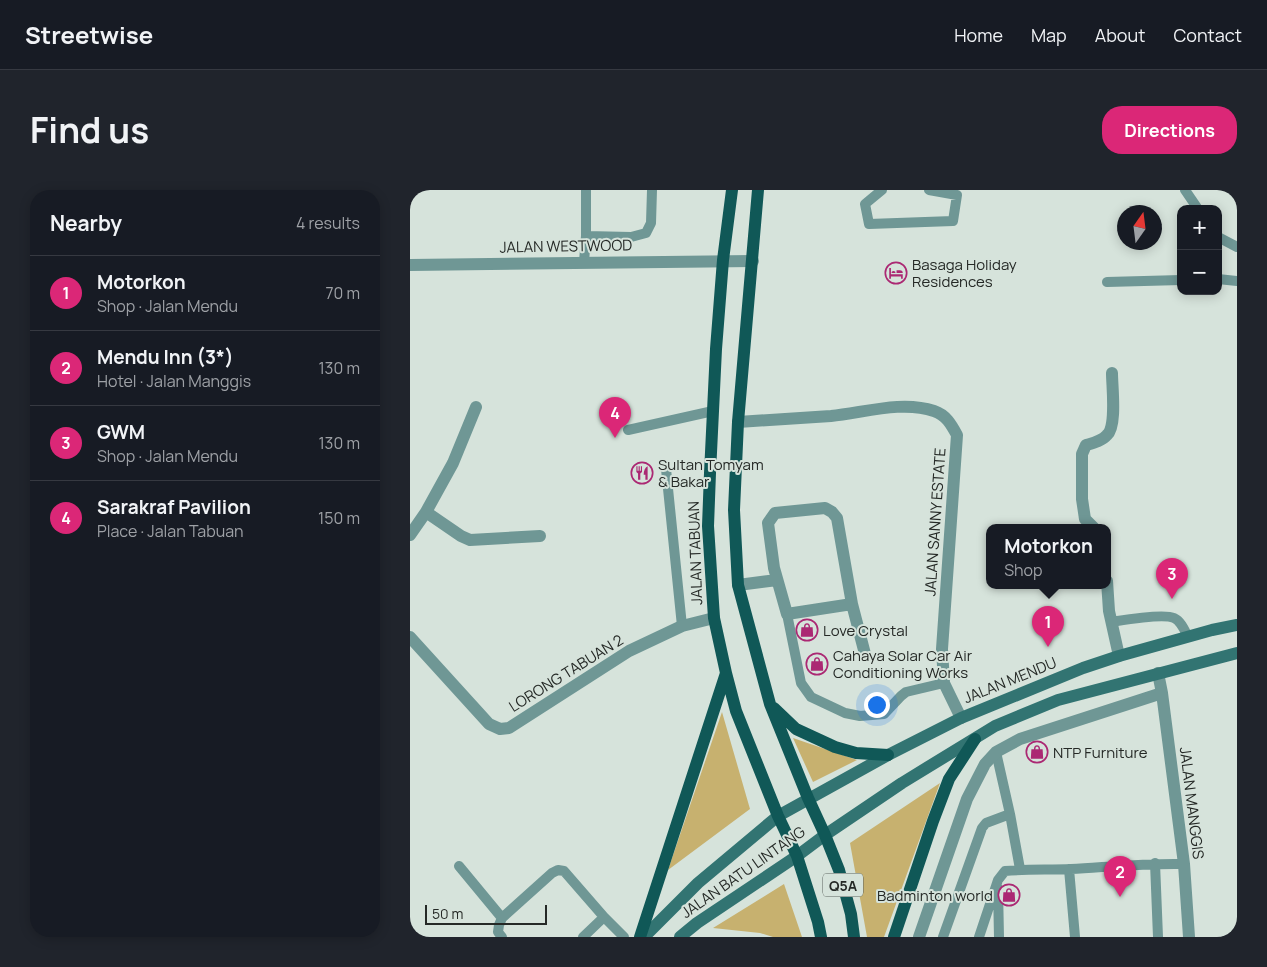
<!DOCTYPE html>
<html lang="en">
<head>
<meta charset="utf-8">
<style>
  body { margin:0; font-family:Manrope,sans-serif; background:#20242c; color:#f1f3f6 }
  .controls { position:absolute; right:15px; top:15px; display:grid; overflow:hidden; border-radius:10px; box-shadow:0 2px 12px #0003 }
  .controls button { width:45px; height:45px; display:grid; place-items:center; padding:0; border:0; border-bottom:1px solid #363941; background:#171b24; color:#f1f3f6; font:25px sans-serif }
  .compass { position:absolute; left:707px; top:15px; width:45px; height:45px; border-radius:50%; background:#171b24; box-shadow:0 2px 12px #0003; rotate:14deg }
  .scale { position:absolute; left:15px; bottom:12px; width:122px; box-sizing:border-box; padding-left:5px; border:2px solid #252926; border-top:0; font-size:14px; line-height:18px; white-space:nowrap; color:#252926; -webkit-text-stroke:4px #d6e3db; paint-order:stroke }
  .you { position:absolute; left:466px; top:514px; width:18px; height:18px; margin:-12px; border:4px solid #fff; border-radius:50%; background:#1a73e8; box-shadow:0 0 0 8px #1a73e833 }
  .badge { display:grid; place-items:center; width:32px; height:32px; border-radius:50%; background:#db2777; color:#fff; font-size:16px; font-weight:700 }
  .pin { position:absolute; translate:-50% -41px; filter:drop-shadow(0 1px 2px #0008) }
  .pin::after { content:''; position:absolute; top:26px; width:18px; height:15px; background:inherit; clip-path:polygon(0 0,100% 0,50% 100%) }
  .popup { position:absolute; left:576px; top:334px; width:125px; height:65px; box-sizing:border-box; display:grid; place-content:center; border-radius:10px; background:#171b24; filter:drop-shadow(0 1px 4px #0005); font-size:16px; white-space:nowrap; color:#9ea1a6 }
  .popup b { font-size:19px; color:#f1f3f6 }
  .popup::after { content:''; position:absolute; left:50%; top:100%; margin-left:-10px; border:10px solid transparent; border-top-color:#171b24 }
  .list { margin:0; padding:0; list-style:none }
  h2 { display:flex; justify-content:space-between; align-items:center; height:65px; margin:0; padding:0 20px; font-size:21px }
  h2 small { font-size:16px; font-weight:400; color:#9ea1a6 }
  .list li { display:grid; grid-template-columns:32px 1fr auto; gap:15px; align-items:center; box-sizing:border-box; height:75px; padding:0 20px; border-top:1px solid #363941 }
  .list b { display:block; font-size:19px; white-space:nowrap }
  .list p { margin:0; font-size:16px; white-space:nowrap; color:#9ea1a6 }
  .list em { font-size:16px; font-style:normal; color:#9ea1a6 }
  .map { position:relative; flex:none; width:827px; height:747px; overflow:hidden; border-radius:20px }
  header { display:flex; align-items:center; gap:30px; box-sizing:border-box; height:70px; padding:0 25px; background:#171b24; border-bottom:1px solid #363941 }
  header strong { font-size:24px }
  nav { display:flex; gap:28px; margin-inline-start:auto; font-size:18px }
  .intro { display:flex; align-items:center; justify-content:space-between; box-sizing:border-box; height:120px; padding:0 30px }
  h1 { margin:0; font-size:35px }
  .button { padding:12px 22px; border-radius:20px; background:#db2777; color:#fff; font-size:18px; font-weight:700 }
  main { display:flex; gap:30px; padding:0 30px }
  aside { flex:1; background:#171b24; border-radius:20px; box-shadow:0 2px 12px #0003 }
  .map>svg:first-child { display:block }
  .green { fill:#c7b16f }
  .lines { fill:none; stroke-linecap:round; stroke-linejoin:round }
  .service { stroke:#6f9795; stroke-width:10 }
  .minor { stroke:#6f9795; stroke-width:12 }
  .secondary { stroke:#327472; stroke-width:12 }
  .primary { stroke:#105857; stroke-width:12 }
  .labels { text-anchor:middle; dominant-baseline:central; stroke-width:4; stroke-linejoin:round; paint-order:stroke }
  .shield { fill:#d6e3db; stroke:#5a615c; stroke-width:1 }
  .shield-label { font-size:14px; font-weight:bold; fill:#252926 }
  .street-label { font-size:15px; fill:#252926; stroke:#d6e3db }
  .poi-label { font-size:15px; fill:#252926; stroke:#d6e3db; text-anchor:start }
</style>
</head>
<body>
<header>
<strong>Streetwise</strong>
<nav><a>Home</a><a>Map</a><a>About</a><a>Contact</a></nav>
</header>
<div class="intro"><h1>Find us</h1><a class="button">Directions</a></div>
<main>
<aside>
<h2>Nearby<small>4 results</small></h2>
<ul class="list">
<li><span class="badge">1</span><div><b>Motorkon</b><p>Shop · Jalan Mendu</p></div><em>70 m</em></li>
<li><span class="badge">2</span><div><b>Mendu Inn (3*)</b><p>Hotel · Jalan Manggis</p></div><em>130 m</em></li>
<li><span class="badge">3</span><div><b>GWM</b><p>Shop · Jalan Mendu</p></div><em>130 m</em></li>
<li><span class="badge">4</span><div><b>Sarakraf Pavilion</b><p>Place · Jalan Tabuan</p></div><em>150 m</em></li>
</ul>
</aside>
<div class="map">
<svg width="827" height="747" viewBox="0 0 827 747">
  <rect width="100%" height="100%" fill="#d6e3db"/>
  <path class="green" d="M 312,522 L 340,619 L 258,680 Z
    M 383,548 L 447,570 L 403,592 Z
    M 530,593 L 474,747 L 457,747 L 440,653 Z
    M 374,694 L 392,747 L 363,747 L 350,743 L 303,738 Z"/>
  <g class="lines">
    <path class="service" d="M 472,0 L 455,14 L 459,34 L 543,31 L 547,5 L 519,0
      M 775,0 L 788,19
      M 176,46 L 221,47 L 236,43 L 241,33 L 242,0
      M 808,47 L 827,57
      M 174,72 L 176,46 L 176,0
      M 808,89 L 827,91
      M 697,92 L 771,90
      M 218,240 L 303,221
      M 256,279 L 272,436
      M 377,424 L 391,493 L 401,507 L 435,523 L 450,526 L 474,524 L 491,506 L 496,502 L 534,493
      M 701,432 C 714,430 753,423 764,428 C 771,431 775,441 778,447
      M 586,562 L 600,624 L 610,679
      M 745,673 L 748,747
      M 49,676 L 92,728
      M 659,679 L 665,747
      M 588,698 L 589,747
      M 92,747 L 88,742 L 89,735 L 92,728 L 142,683 L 148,680 L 154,681 L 194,727 L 214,747
      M 173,747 L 194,727
      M 533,747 L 572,638 L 576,633 L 600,624
      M 569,747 L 588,690 L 595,681 C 617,679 639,680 661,679 C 698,677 736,673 774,674"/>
    <path class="minor" d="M 0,75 L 343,71
      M 328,232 C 359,230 390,228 421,226 C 453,223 492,210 524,221 C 536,225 541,234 547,245 L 532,459 L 534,493 L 551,528
      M 16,322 L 51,346 L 60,350 L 130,346
      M 684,338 L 675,329 L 672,309 L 672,264 L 676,255 C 683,253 692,251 697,245 C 707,236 702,197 702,183
      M 0,345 L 16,322 L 43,273 L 66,217
      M 697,391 L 699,421 L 709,466
      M 328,395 L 367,390
      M 442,414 L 377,424 L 364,378 L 358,333 L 365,323 L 415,318 L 422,322 L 427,328 L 442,414 L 455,464
      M 0,447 L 79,534 L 90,539 L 99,538 L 219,461 L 272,436 L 304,428
      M 748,483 L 752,503 L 774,674 L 779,747
      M 509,747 L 557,609 L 575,574 L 586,562 L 610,549 L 752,503"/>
    <path class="secondary" d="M 234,747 L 288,693 L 368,626 L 478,565 L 551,528 L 673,478 L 709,466 L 802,440 L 827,435
      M 270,747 L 287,733 L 387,666 L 415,645 L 492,593 L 585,536 L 648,510 L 827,463"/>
    <path class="primary" d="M 322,0 L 313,70 L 306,159 L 300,283 L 298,336 L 304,428 L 316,483 L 326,521 L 368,626 L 387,666 L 408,732 L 411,747
      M 348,0 L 328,232 L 324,320 L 328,395 L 360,514 L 398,608 L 415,645 L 429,680 L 441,724 L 444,747
      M 364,518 L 386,539 L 425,557 L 446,563 L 478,565
      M 230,747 L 316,483
      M 484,747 L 523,631 L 539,589 L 565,549"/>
  </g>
  <defs>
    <g id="hotel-ring" transform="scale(1.125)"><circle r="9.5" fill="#d6e3db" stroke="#ab2873" stroke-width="1.5"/><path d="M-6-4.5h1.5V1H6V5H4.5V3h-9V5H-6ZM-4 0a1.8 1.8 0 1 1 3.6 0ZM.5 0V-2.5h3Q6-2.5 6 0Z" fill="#ab2873"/></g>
    <g id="restaurant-ring" transform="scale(1.125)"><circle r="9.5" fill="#d6e3db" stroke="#ab2873" stroke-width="1.5"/><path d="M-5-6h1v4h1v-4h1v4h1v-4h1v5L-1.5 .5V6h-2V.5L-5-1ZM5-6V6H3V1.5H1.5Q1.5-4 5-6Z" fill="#ab2873"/></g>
    <g id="shop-ring" transform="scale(1.125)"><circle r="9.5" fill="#d6e3db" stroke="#ab2873" stroke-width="1.5"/><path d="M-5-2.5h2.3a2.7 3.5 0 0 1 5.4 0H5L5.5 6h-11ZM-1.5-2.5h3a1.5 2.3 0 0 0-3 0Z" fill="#ab2873"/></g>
  </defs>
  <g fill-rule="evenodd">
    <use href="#hotel-ring" x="486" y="83"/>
    <use href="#restaurant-ring" x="232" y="283"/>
    <use href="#shop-ring" x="397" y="440"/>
    <use href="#shop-ring" x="407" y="474"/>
    <use href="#shop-ring" x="627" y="562"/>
    <use href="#shop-ring" x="599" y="705"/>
  </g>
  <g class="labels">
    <rect class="shield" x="413" y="683.5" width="40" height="23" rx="4"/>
    <g class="shield-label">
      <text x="433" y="695">Q5A</text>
    </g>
    <g class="street-label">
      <text transform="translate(156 56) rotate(-1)">JALAN WESTWOOD</text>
      <text transform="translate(525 332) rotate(-86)">JALAN SANNY ESTATE</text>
      <text transform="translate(285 363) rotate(-92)">JALAN TABUAN</text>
      <text transform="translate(156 483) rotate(-32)">LORONG TABUAN 2</text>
      <text transform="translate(600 490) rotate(-22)">JALAN MENDU</text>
      <text transform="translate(782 613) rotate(83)">JALAN MANGGIS</text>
      <text transform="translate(333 682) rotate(-35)">JALAN BATU LINTANG</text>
    </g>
    <g class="poi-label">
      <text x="502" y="74">Basaga Holiday<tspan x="502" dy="17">Residences</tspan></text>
      <text x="248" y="274">Sultan Tomyam<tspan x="248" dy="17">&amp; Bakar</tspan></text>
      <text x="413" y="440">Love Crystal</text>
      <text x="423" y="465">Cahaya Solar Car Air<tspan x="423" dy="17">Conditioning Works</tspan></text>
      <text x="643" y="562">NTP Furniture</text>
      <text x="583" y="705" text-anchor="end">Badminton world</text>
    </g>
  </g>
</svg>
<div class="controls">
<button>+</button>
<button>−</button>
</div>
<svg class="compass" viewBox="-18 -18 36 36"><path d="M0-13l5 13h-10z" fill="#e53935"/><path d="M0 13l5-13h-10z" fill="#9ea1a6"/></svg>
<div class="scale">50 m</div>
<div class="you"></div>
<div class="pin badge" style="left:638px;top:457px">1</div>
<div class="popup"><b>Motorkon</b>Shop</div>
<div class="pin badge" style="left:710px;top:707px">2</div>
<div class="pin badge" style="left:762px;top:409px">3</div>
<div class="pin badge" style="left:205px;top:248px">4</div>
</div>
</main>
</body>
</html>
